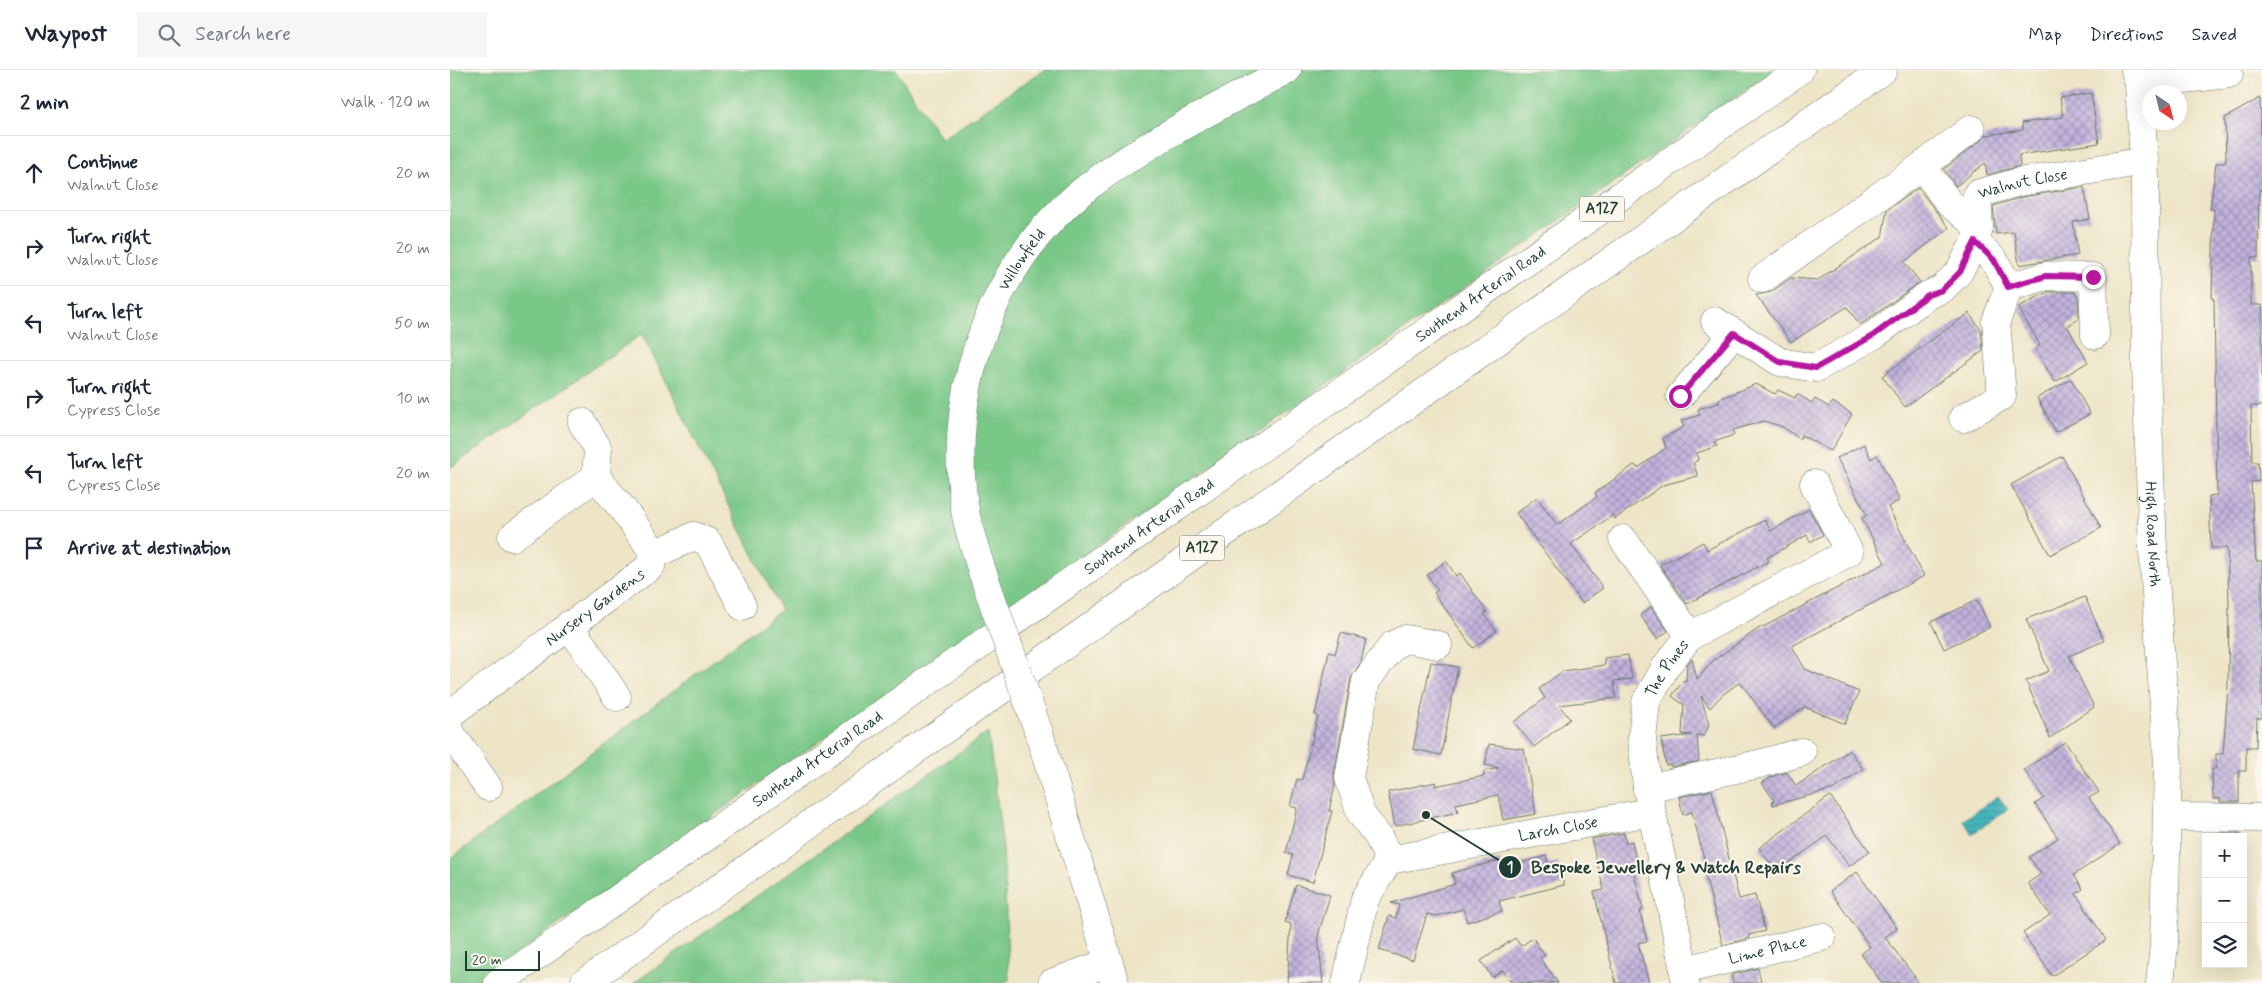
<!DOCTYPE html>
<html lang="en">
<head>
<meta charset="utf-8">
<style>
  body { margin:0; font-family:Mynerve,sans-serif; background:#f6f6f7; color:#1f2937 }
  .controls { position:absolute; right:15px; bottom:15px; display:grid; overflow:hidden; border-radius:0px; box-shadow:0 5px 20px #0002 }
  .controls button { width:45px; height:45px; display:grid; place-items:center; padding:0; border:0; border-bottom:1px solid #e0e1e3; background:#fff; color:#1f2937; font:25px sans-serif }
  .compass { position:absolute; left:1692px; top:15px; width:45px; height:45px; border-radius:50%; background:#fff; box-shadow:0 5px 20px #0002; rotate:145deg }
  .scale { position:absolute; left:15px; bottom:12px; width:75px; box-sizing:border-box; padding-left:5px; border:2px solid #1f3d34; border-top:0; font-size:14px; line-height:18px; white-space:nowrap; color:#1f3d34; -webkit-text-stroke:4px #fbf7ec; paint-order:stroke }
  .stop { position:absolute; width:15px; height:15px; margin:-11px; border:4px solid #b5179e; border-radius:50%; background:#fff }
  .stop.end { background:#b5179e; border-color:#fff; box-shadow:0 1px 5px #0008 }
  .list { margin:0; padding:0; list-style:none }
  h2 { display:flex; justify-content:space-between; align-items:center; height:65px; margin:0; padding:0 20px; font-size:21px }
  h2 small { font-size:16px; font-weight:400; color:#747a83 }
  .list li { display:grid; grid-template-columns:32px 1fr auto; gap:15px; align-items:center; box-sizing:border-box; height:75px; padding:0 20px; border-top:1px solid #e0e1e3 }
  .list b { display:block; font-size:19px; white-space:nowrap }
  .list p { margin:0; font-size:16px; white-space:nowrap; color:#747a83 }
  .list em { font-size:16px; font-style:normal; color:#747a83 }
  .icon { flex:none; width:28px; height:28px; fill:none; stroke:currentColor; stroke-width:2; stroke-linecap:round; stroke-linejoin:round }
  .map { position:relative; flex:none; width:1812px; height:913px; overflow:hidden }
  header { display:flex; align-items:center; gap:30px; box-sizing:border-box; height:70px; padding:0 25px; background:#fff; border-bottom:1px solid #e0e1e3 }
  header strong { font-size:24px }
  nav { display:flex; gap:28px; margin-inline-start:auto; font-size:18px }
  .search { width:350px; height:45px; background:#f6f6f7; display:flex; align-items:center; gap:12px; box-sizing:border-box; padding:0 18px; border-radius:0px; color:#747a83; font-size:19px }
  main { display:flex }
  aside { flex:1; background:#fff }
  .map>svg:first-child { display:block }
  .grass { fill:#7ac888; stroke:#4c825e }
  .water { fill:url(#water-rules); stroke:#327978 }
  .building { fill:url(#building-cross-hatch) }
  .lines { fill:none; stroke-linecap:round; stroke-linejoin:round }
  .minor-casing { stroke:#677867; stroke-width:29 }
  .highway-casing { stroke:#677867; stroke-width:29 }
  .minor { stroke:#fff; stroke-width:28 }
  .highway { stroke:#fff; stroke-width:28 }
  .minor-bridge-casing { stroke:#677867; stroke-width:29; stroke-linecap:butt }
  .minor-bridge { stroke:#fff; stroke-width:28 }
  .route { stroke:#b5179e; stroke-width:6 }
  .labels { text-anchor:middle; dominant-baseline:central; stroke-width:4.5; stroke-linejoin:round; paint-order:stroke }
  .shield { fill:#fbf7ec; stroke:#61756b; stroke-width:1 }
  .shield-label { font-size:15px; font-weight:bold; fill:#1f3d34 }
  .street-label { font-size:16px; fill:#1f3d34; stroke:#fbf7ec }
  .leader { fill:none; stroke:#1f3d34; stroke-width:2 }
  .callout-dot { fill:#1f3d34; stroke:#fbf7ec; stroke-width:2 }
  .mark-label { font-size:15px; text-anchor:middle; font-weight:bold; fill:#fff }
  .callout-label { font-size:18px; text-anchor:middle; font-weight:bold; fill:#1f3d34; stroke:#fbf7ec; stroke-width:4.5; stroke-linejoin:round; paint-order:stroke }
</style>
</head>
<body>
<header>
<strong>Waypost</strong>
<div class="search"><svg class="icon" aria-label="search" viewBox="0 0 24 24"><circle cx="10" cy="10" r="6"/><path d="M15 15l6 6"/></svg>Search here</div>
<nav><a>Map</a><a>Directions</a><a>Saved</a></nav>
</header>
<main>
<aside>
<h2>2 min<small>Walk · 120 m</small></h2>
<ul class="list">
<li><svg class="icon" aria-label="ahead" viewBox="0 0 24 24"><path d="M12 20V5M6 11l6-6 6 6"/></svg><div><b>Continue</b><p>Walnut Close</p></div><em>20 m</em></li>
<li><svg class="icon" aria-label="right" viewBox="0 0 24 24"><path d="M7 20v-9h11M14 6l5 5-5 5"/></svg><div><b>Turn right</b><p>Walnut Close</p></div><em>20 m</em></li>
<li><svg class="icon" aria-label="left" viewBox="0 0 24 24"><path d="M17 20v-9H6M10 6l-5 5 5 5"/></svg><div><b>Turn left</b><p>Walnut Close</p></div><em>50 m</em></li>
<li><svg class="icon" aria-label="right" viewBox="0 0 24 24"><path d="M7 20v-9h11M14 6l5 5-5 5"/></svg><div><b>Turn right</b><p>Cypress Close</p></div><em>10 m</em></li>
<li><svg class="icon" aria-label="left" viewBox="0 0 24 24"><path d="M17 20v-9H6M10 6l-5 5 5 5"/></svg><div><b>Turn left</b><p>Cypress Close</p></div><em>20 m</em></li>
<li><svg class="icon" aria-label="arrive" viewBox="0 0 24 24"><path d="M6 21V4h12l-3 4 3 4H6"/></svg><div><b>Arrive at destination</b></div></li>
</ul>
</aside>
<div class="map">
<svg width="1812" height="913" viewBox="0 0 1812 913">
  <defs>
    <pattern id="water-rules" width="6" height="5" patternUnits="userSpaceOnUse" patternTransform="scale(1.25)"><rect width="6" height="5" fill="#45b5bc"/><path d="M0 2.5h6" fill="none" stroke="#39949a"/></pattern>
    <pattern id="building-cross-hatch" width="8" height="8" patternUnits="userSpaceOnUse" patternTransform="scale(1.25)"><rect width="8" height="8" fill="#c2b3dd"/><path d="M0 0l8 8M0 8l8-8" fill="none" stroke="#9d93b4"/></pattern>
  </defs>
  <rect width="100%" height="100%" fill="#fbf7ec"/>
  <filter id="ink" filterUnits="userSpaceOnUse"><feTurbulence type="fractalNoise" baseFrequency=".02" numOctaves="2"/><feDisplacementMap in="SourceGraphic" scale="10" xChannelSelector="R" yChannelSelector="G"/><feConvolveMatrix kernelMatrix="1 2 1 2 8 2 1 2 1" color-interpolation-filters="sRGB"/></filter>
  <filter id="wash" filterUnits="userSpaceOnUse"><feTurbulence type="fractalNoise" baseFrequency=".0096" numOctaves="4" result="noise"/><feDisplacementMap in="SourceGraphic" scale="20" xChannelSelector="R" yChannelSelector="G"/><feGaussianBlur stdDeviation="1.12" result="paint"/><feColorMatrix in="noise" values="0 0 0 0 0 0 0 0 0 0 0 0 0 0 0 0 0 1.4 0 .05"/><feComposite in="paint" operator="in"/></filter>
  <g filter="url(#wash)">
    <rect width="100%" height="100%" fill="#eee5c7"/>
    <path class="grass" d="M 0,0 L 446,0 L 491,69 L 594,0 L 1324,0 L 25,913 L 0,913 L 0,789 L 331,540 L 192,264 L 0,398 Z
      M 538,662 L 553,777 L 559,910 L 550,913 L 184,913 Z"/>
    <path class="water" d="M 1548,726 L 1558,739 L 1522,764 L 1513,750 Z"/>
    <g id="blocks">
      <path class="building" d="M 1641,23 L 1649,73 L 1569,85 L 1570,96 L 1537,105 L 1535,93 L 1506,116 L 1494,99 L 1530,71 L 1536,65 L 1573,60 L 1572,53 L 1613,47 L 1610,28 Z
        M 1810,28 L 1812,120 L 1809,120 L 1808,188 L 1801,187 L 1801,235 L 1812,235 L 1812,336 L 1801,336 L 1802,392 L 1808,392 L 1809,411 L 1801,412 L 1806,491 L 1812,491 L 1812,648 L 1807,648 L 1806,677 L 1796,677 L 1796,701 L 1789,701 L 1789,732 L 1770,732 L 1771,729 L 1763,729 L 1762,699 L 1766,699 L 1766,684 L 1773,684 L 1778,616 L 1779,533 L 1777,478 L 1761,478 L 1759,426 L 1767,425 L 1764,229 L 1762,229 L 1764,139 L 1760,139 L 1766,93 L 1775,93 L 1776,90 L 1775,48 Z
        M 1634,117 L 1640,149 L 1623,152 L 1628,185 L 1569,195 L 1564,162 L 1546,164 L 1543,136 L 1572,127 Z
        M 1468,118 L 1499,158 L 1454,192 L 1470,212 L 1410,255 L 1397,237 L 1341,272 L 1306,225 L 1321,222 L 1341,208 L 1368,210 L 1432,167 L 1437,140 Z
        M 1598,222 L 1625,222 L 1628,227 L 1629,249 L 1617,256 L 1638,292 L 1605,312 L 1585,279 L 1590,275 L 1568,237 Z
        M 1519,243 L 1531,260 L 1533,281 L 1455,337 L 1432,306 Z
        M 1621,309 L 1640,344 L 1606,362 L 1587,328 Z
        M 1306,314 L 1325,324 L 1328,320 L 1345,328 L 1347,324 L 1362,333 L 1365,329 L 1379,337 L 1383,332 L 1402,344 L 1381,381 L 1351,365 L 1350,369 L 1333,357 L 1314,351 L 1283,360 L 1284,365 L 1264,372 L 1267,376 L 1247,383 L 1248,390 L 1243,393 L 1248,406 L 1213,415 L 1165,449 L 1163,445 L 1121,474 L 1153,518 L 1132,533 L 1066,443 L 1087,427 L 1107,455 L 1147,427 L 1145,423 L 1184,395 L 1188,398 L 1216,378 L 1213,368 L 1234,357 L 1231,351 L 1250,345 L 1248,339 L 1269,333 L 1269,329 Z
        M 1414,374 L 1421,389 L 1427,385 L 1450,430 L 1438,437 L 1474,506 L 1342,576 L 1355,599 L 1409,622 L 1395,654 L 1355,637 L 1324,658 L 1290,612 L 1272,625 L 1260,638 L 1251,626 L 1259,655 L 1254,666 L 1247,665 L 1249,691 L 1221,697 L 1221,695 L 1216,695 L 1211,669 L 1241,665 L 1232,664 L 1234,635 L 1222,626 L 1234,610 L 1236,611 L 1237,594 L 1242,589 L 1247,609 L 1264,590 L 1312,556 L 1313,557 L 1435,493 L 1412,448 L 1417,445 L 1387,388 Z
        M 1612,386 L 1651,458 L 1600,485 L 1561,415 Z
        M 1359,439 L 1373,465 L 1360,472 L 1357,465 L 1317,488 L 1319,491 L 1237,534 L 1210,495 L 1253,472 L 1257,480 L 1315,450 L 1321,461 Z
        M 996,491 L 1006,506 L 1010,503 L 1037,542 L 1034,544 L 1047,561 L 1023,578 L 984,523 L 988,520 L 977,505 Z
        M 1635,527 L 1654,571 L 1619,586 L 1644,637 L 1600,668 L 1576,611 L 1599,601 L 1576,549 Z
        M 1527,530 L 1540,557 L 1494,579 L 1481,552 Z
        M 1201,537 L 1218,561 L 1207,569 L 1190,545 Z
        M 891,563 L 916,569 L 911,592 L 901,608 L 884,705 L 885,716 L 879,741 L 882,741 L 863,812 L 838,805 L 843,785 L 836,783 L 847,738 L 840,736 L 847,709 L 852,710 L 868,646 L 865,645 L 879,582 L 885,584 Z
        M 1178,585 L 1182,609 L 1164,611 L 1166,628 L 1109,635 L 1120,649 L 1084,677 L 1064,652 L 1095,628 L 1089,619 L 1113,601 L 1155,595 L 1154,588 Z
        M 981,592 L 1008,597 L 991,685 L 963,679 Z
        M 1615,672 L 1649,722 L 1639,728 L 1670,774 L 1624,805 L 1633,819 L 1626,824 L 1656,870 L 1602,906 L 1573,863 L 1600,845 L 1578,813 L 1591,804 L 1579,787 L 1608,768 L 1585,734 L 1594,728 L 1574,700 Z
        M 1039,674 L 1074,679 L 1086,744 L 1053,750 L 1048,725 L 1006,734 L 1008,742 L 945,756 L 938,722 L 986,712 L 985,716 L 1034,706 L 1034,701 L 1049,698 L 1035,695 Z
        M 1400,680 L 1413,699 L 1384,719 L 1323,735 L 1322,732 L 1324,730 L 1312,713 L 1321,707 L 1337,702 L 1346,716 Z
        M 1262,720 L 1289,829 L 1305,825 L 1315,861 L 1299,865 L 1300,868 L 1273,875 L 1255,805 L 1258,804 L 1242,742 L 1233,745 L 1229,727 Z
        M 1380,726 L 1420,782 L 1399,796 L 1377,766 L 1327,802 L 1309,778 Z
        M 1174,763 L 1176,773 L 1182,771 L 1187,794 L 1182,795 L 1193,840 L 1190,841 L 1197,871 L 1188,873 L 1199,913 L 1166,913 L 1144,822 L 1154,820 L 1141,769 Z
        M 1768,763 L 1790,763 L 1790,767 L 1768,767 Z
        M 1096,786 L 1099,794 L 1108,792 L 1114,815 L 1049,831 L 1052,841 L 1017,852 L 1013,839 L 987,846 L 977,844 L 963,890 L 929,880 L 939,846 L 946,848 L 949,835 L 941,833 L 1005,814 L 1002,803 L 1050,790 L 1052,798 Z
        M 1407,802 L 1447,858 L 1435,867 L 1469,913 L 1432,913 L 1411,884 L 1420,877 L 1380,821 Z
        M 846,815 L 880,825 L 868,866 L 873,913 L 837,913 L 841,854 L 835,852 Z
        M 1065,868 L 1071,876 L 1083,868 L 1095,885 L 1090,888 L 1108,913 L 1062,913 L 1053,900 L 1042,907 L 1031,891 Z
        M 1308,898 L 1311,913 L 1283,913 L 1281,905 Z"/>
    </g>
  </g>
  <g filter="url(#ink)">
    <use href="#blocks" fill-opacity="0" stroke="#677867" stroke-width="1"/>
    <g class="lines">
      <g class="minor-casing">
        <g id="minor">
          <path id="s1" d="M 1685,0 L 1689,14 L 1695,106 L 1696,296 L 1703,481 L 1718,693 L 1714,874 L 1710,913"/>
          <path d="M 1689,14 L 1779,4 L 1777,0"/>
          <path d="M 1472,96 L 1521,59"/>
          <path d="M 1525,172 L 1544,190 L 1559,217 L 1596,206 L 1643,207 L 1645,265"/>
          <path d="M 1312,209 L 1472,96 L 1499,133 L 1529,157"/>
          <path id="s2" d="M 1265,251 L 1330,292 L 1366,298 L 1424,265 L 1478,225 L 1492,219 L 1509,202 L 1525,172 L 1529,157 L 1527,124 L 1569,112 L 1695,91"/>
          <path d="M 1230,326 L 1284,263"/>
          <path d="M 1513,348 L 1552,326 L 1546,251 L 1559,217"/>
          <path d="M 132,352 L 148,379 L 146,407"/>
          <path d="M 1173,469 L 1240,566"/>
          <path d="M 205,484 L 244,466 L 258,472 L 292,536"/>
          <path id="s3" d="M 533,504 C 525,479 516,454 513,427 C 499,312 545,188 639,116 C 700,70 770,36 837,0"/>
          <path d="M 119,555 L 167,627"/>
          <path id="s4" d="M 0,644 L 201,496 L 205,484 L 172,438 L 146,407 L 62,467"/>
          <path d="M 0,662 L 38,717"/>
          <path d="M 589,663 L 665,913"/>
          <path d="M 1197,718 L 1309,694 L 1352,682"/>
          <path d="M 1718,747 L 1812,748"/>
          <path d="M 939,790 L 928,766 L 911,744 L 899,708 L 916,611 L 943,575 L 956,569 L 988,575"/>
          <path id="s5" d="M 1234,900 L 1372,867"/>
          <path d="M 602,913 L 657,893"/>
          <path id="s6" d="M 896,913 L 915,829 L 939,790 L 1200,742"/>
          <path id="s7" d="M 1235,913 L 1234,900 L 1197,718 L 1192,669 L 1196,632 L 1216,596 L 1240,566 L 1399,482 L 1364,414"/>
        </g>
      </g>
      <g class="highway-casing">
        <g id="highway">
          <path id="s8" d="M 48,913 L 1350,0"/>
          <path d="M 134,913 L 1433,0"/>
        </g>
      </g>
      <use href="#minor" class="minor"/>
      <use href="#highway" class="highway"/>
      <g class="minor-bridge-casing">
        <path id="minor-bridge" d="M 533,504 L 589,663"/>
      </g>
      <use href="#minor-bridge" class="minor-bridge"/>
    </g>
  </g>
  <g class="lines" filter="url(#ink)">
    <path class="route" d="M 1230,326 L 1284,263 L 1330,292 L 1366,298 L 1424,265 L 1478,225 L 1492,220 L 1510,202 L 1525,172 L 1544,190 L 1558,217 L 1596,206 L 1643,207"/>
  </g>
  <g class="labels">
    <g class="shield">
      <rect x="1129.5" y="126.5" width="45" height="25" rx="4"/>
      <rect x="729.5" y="465.5" width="45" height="25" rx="4"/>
    </g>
    <g class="shield-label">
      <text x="1152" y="139">A127</text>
      <text x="752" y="478">A127</text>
    </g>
    <g class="street-label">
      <text stroke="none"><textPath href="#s2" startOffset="416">Walnut Close</textPath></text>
      <text stroke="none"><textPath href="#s3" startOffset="330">Willowfield</textPath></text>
      <text stroke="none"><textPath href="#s8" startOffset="1200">Southend Arterial Road</textPath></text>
      <text stroke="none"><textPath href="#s8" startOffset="795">Southend Arterial Road</textPath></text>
      <text stroke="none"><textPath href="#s1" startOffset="465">High Road North</textPath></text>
      <text stroke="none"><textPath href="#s4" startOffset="180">Nursery Gardens</textPath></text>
      <text stroke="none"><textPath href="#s7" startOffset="325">The Pines</textPath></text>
      <text stroke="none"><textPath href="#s8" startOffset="390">Southend Arterial Road</textPath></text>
      <text stroke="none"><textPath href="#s6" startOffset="304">Larch Close</textPath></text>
      <text stroke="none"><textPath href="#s5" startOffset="86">Lime Place</textPath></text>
    </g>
  </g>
  <path class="leader" d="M976 745L1060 797"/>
  <g class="callout-dot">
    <circle cx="976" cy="745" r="5"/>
    <circle cx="1060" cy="797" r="12"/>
  </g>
  <g class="mark-label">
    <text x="1060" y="802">1</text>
  </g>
  <g class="callout-label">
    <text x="1216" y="803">Bespoke Jewellery &amp; Watch Repairs</text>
  </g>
</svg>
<div class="controls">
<button>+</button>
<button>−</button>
<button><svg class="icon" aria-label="layers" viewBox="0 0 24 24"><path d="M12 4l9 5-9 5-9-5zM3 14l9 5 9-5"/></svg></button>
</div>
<svg class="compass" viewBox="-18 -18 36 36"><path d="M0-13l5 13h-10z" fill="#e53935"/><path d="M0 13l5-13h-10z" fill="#747a83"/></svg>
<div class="scale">20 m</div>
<div class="stop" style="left:1230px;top:326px"></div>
<div class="stop end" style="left:1643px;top:207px"></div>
</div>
</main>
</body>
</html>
